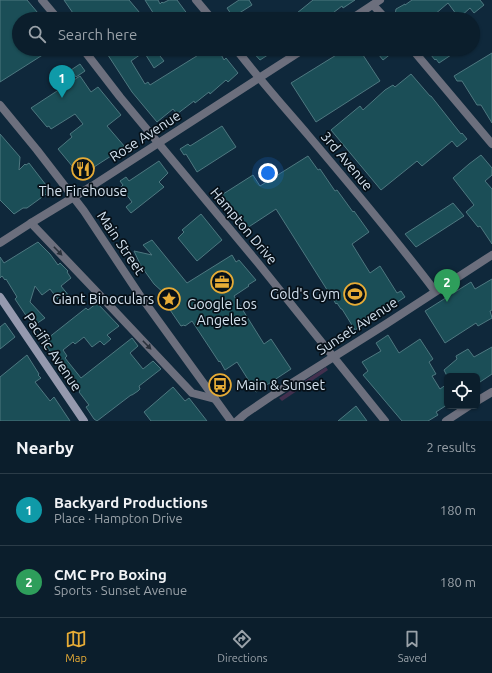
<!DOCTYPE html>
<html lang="en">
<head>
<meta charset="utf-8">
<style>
  body { margin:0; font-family:Ubuntu,sans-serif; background:#142734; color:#f1f3f6 }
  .controls { position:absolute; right:12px; bottom:12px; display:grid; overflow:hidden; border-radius:6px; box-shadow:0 1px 3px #0004 }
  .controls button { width:36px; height:36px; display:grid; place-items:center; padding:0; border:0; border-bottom:1px solid #2b3c48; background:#0b1e2c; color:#f1f3f6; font:20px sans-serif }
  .you { position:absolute; left:268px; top:173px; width:14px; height:14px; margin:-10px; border:3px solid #fff; border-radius:50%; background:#1a73e8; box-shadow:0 0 0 6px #1a73e833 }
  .badge { display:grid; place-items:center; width:26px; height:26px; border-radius:50%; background:#e7ac36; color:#fff; font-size:13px; font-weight:700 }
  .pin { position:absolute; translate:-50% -33px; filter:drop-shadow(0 1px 2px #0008) }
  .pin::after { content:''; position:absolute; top:21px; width:14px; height:12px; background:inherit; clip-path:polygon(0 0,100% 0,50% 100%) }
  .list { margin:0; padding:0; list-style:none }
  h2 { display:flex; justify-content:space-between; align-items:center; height:52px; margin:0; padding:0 16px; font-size:17px }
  h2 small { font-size:13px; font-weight:400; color:#9aa2a9 }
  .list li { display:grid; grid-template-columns:26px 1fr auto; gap:12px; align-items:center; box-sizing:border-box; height:72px; padding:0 16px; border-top:1px solid #2b3c48 }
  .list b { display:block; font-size:15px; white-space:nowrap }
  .list p { margin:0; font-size:13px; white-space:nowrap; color:#9aa2a9 }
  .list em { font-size:13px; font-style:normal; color:#9aa2a9 }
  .icon { flex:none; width:22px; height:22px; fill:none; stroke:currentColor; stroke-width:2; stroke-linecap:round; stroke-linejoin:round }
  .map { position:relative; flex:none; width:492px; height:421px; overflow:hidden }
  .search { position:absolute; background:#0b1e2c; box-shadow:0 1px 3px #0004; left:12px; right:12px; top:12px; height:44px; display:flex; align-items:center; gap:10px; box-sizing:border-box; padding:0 14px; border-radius:22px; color:#9aa2a9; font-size:15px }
  .sheet { height:196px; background:#0b1e2c }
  nav { display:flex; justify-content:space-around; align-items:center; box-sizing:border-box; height:56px; border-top:1px solid #2b3c48; background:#0b1e2c; font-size:11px; color:#9aa2a9 }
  nav a { display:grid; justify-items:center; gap:2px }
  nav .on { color:#e7ac36 }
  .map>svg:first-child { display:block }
  .green { fill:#42304e }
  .building { fill:#1b4e57; stroke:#4e7880 }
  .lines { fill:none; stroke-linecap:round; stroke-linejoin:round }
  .minor { stroke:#6c6f7d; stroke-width:8 }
  .tertiary { stroke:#6c6f7d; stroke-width:8 }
  .secondary { stroke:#9599ae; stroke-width:8 }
  .oneway { fill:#2a313b }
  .labels { text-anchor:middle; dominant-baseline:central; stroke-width:3.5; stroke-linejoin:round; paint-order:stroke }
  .street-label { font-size:14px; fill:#d3e1ee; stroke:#061018 }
  .poi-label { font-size:14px; fill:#d3e1ee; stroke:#061018 }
</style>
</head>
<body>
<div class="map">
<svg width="492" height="421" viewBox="0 0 492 421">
  <rect width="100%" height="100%" fill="#0f283b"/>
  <path class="green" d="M 326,367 L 328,370 L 282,401 L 279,398 Z"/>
  <path class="building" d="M 0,0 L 27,0 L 43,19 L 19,19 L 19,49 L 52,49 L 0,82 Z
    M 64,0 L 129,0 L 145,19 L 77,19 Z
    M 145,0 L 158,0 L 160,4 L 162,2 L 163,3 L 169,0 L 177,0 L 191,19 L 157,19 Z
    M 239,0 L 249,0 L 252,5 L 233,17 L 227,8 Z
    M 313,0 L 355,0 L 343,8 L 342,6 L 325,19 L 302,19 L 297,13 Z
    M 412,0 L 480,0 L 484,5 L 474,13 L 470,8 L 459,18 L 448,3 L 434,15 L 438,19 L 398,19 L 395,15 L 396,9 L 405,4 L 405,5 Z
    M 104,49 L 172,49 L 160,56 L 164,61 L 154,68 L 144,52 L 131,61 L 145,84 L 148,82 L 150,85 L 208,49 L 218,49 L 224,60 L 226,58 L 238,73 L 228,82 L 226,80 L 210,94 L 209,92 L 195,103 L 194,101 L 177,114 L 173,109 L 157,122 L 132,92 Z
    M 250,49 L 277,49 L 260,60 Z
    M 346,49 L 359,49 L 380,81 L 316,122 L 291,83 Z
    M 374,49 L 388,49 L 392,53 L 383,60 Z
    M 440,49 L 460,49 L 439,63 L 436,59 L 435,60 L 431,55 Z
    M 492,53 L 492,123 L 481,105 L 477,105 L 462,81 L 457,81 L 454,76 Z
    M 80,64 L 85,71 L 76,77 L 71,70 Z
    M 411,74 L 430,96 L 431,96 L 461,134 L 462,133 L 467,139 L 457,147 L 452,141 L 422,166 L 417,161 L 381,190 L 331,130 L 360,106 L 363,110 L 385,90 L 393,85 L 395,87 Z
    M 80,76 L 91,92 L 98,87 L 121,115 L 107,126 L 125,147 L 94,167 L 95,168 L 82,178 L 58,149 L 72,137 L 70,134 L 83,124 L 75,114 L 51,129 L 49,126 L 47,127 L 31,108 Z
    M 222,126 L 236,147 L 197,172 L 186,154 L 184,155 L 180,149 L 188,144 L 190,146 Z
    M 0,134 L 20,157 L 19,170 L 25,164 L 26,165 L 29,163 L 49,189 L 49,192 L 27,208 L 23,208 L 14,214 L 0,200 Z
    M 481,155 L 492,168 L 492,175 L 485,181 L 492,189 L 492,244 L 480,226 L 478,227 L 466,212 L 474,205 L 453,178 L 469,164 Z
    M 308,156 L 318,170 L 320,169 L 335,191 L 337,190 L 353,212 L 354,211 L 369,232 L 352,244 L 370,273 L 380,266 L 397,293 L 401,291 L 405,297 L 355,330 L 342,309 L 341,309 L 337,303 L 336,304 L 276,209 L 244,230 L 230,208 L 229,209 L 220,196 L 253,175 L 260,186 Z
    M 159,161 L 168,173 L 159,182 L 164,187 L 131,213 L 126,207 L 132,202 L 121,187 L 123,185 L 120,181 L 126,177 L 129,181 Z
    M 453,203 L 464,216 L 416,247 L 405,234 Z
    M 201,214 L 222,240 L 197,261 L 178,238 L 184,232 L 182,230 Z
    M 152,240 L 187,283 L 232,255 L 236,262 L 239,260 L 256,280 L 248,285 L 249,286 L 234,296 L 264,344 L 271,339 L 291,369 L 256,392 L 237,362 L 225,370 L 220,361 L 219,362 L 192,321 L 185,326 L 184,325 L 181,326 L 166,304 L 164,297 L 165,294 L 154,284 L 141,266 L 134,251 L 152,255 L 143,245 Z
    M 38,242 L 50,254 L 58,265 L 60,263 L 68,271 L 67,272 L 71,278 L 61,286 L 69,296 L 61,303 L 50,289 L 42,295 L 35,286 L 30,302 L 45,318 L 33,326 L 15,299 L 17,297 L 6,279 L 5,280 L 2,276 L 0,278 L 0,257 L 4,263 Z
    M 492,279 L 492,310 L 490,311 L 492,318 L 478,326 L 476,323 L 445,343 L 425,311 L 471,282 L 475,289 Z
    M 97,303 L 119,326 L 107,335 L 111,339 L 104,345 L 100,341 L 92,347 L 84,337 L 75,344 L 73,342 L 63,350 L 67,356 L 65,358 L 81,378 L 132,338 L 138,346 L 130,353 L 143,369 L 153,361 L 161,369 L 139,386 L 140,389 L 138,391 L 132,395 L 131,395 L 97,421 L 94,419 L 86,407 L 89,405 L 79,392 L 80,391 L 75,383 L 43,342 L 86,308 L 88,310 Z
    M 5,323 L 15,337 L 0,349 L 0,327 Z
    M 388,335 L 399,353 L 420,339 L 433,359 L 429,362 L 436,374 L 432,376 L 440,389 L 447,384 L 447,405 L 436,412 L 438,415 L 428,421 L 402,421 L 363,375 L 368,371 L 362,362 L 381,351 L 376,343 Z
    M 492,347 L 492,374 L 477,384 L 477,376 L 447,376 L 444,370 L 457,359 L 456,356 L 468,349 L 474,357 Z
    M 27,355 L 39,374 L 38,375 L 41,378 L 35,382 L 50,401 L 54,397 L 70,421 L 0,421 L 0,377 Z
    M 173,387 L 185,401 L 189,398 L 207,421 L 151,421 L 144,412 Z
    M 356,406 L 367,421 L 338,421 Z"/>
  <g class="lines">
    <path class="minor" d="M 42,0 L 58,19
      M 196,0 L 212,19
      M 373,5 L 386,19
      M 83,49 L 120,97 L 258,263 L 385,421
      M 236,49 C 259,79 284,107 308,135 C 352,187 395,238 435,291
      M 412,49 L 492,144
      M 31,223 L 93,288 L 192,393 L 215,399
      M 477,401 L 492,392
      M 237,421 L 245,414 L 273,395 L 386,324 L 492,255
      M 446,421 L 469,406"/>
    <path class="tertiary" d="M 351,19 L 380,0
      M 0,105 L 37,150 L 84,211 L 139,294 L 231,421
      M 0,243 L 31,223 L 92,186 L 304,49"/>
    <path class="secondary" d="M 0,297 L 84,421"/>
  </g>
  <defs><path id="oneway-solid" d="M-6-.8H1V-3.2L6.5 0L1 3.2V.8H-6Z"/></defs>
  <g class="oneway">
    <use href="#oneway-solid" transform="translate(58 251) rotate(46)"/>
    <use href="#oneway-solid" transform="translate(147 345) rotate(46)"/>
  </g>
  <defs>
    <g id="restaurant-ring" transform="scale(1.15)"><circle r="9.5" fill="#061018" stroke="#e7ac36" stroke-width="1.5"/><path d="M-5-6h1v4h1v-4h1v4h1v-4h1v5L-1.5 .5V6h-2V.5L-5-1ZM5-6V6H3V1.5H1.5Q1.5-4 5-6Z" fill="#e7ac36"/></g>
    <g id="office-ring" transform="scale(1.15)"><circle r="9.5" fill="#061018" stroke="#e7ac36" stroke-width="1.5"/><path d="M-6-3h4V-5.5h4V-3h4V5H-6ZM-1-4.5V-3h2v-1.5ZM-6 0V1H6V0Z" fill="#e7ac36"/></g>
    <g id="stadium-ring" transform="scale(1.15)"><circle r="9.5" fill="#061018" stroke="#e7ac36" stroke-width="1.5"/><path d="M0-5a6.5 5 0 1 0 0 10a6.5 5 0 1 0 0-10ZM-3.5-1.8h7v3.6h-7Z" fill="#e7ac36"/></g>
    <g id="sight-ring" transform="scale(1.15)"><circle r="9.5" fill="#061018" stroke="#e7ac36" stroke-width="1.5"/><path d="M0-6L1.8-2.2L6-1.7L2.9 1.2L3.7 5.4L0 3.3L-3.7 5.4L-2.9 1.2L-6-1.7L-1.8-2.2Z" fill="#e7ac36"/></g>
    <g id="bus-ring" transform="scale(1.15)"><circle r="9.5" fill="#061018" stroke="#e7ac36" stroke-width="1.5"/><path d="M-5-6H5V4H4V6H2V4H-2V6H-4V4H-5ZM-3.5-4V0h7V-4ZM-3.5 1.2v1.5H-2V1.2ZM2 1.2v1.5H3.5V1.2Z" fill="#e7ac36"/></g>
  </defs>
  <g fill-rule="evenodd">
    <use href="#restaurant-ring" x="83" y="169"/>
    <use href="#office-ring" x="222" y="282"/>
    <use href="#stadium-ring" x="355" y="294"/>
    <use href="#sight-ring" x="169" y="299"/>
    <use href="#bus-ring" x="220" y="385"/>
  </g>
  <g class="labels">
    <g class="street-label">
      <text transform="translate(145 136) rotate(-33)">Rose Avenue</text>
      <text transform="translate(347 161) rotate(50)">3rd Avenue</text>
      <text transform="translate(244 226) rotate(50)">Hampton Drive</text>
      <text transform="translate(121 243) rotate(56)">Main Street</text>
      <text transform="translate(357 326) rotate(-33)">Sunset Avenue</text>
      <text transform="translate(53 352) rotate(56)">Pacific Avenue</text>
    </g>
    <g class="poi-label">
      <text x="83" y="191">The Firehouse</text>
      <text x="340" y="294" text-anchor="end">Gold's Gym</text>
      <text x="154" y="299" text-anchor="end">Giant Binoculars</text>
      <text x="222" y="304">Google Los<tspan x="222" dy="16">Angeles</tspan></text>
      <text x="236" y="385" text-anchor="start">Main &amp; Sunset</text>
    </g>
  </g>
</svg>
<div class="controls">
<button><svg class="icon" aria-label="locate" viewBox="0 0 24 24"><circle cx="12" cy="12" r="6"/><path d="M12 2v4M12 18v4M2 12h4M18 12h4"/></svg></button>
</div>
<div class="you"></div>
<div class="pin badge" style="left:62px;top:98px;background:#0f9aa8">1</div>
<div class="pin badge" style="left:447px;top:302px;background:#2e9e5b">2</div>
<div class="search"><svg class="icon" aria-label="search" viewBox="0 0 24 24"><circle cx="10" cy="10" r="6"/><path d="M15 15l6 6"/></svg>Search here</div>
</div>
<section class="sheet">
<h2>Nearby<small>2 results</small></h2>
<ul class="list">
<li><span class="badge" style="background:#0f9aa8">1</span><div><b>Backyard Productions</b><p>Place · Hampton Drive</p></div><em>180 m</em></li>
<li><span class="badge" style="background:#2e9e5b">2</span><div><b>CMC Pro Boxing</b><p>Sports · Sunset Avenue</p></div><em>180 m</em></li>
</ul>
</section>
<nav>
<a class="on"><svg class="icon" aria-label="map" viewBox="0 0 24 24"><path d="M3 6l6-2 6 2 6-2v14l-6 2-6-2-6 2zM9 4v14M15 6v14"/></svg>Map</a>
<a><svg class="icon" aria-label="directions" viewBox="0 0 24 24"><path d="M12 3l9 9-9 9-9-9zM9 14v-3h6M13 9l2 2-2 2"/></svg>Directions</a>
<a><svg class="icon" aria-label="saved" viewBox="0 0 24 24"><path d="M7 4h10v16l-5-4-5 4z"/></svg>Saved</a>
</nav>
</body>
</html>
